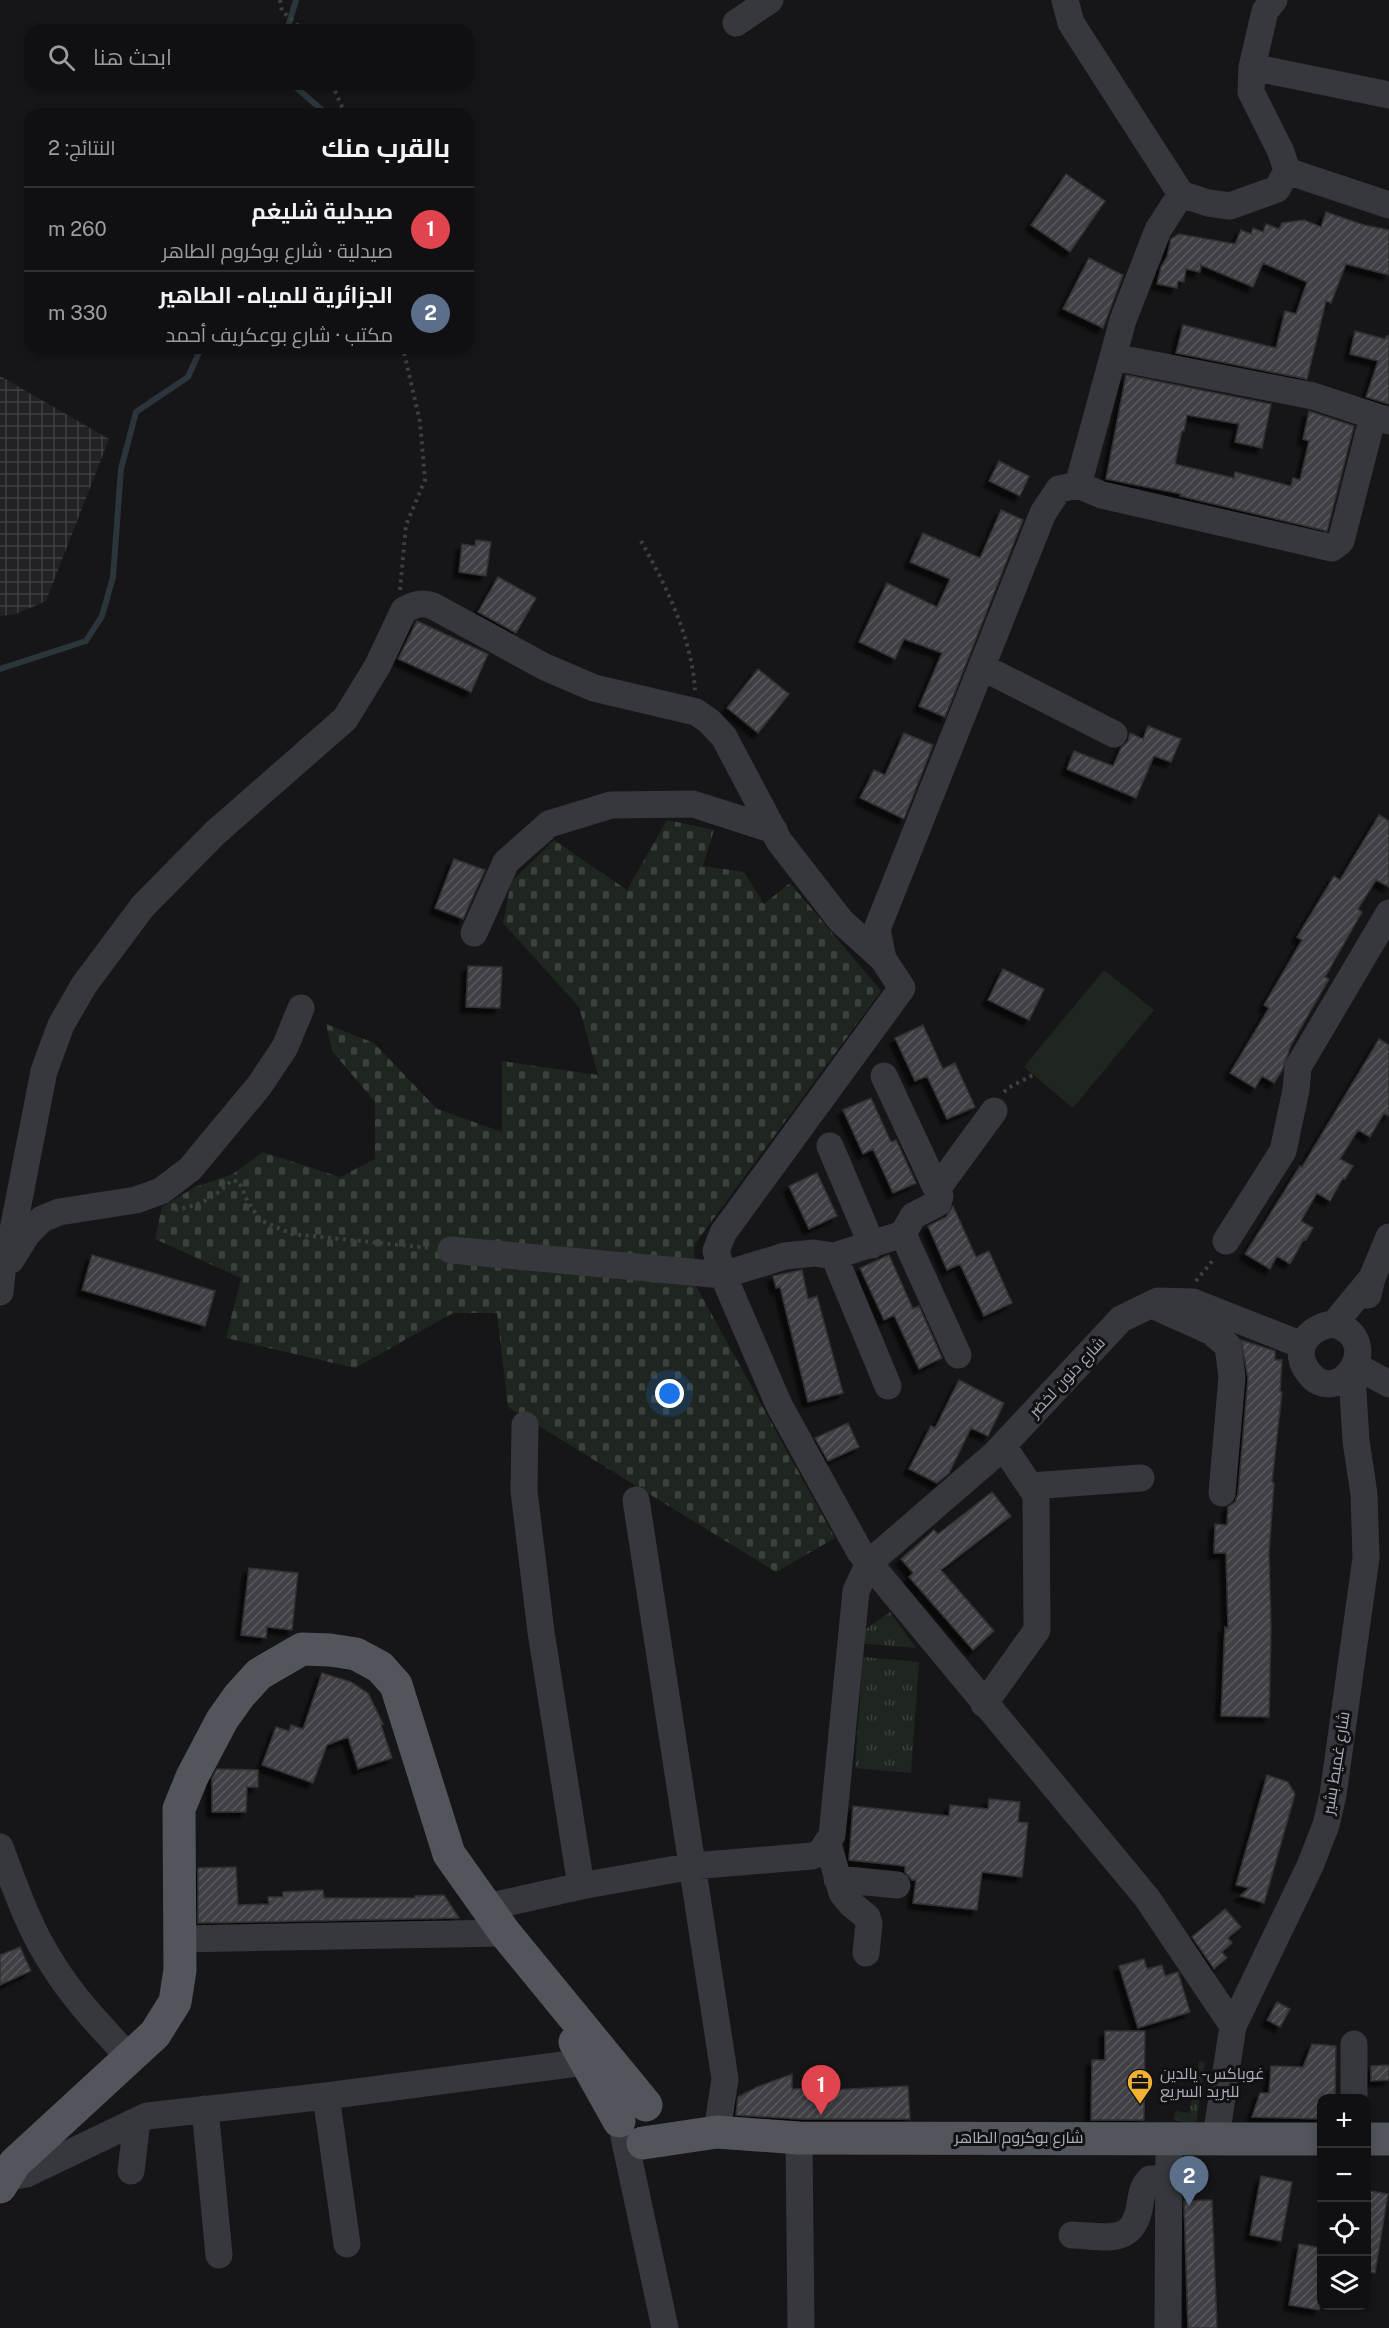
<!DOCTYPE html>
<html lang="ar">
<head>
<meta charset="utf-8">
<style>
  body { margin:0; font-family:"Public Sans",Cairo,sans-serif; background:#1e1e20; color:#f1f3f6; direction:rtl }
  .controls { position:absolute; right:18px; bottom:18px; display:grid; overflow:hidden; border-radius:12px; box-shadow:0 3px 9px #0003 }
  .controls button { width:54px; height:54px; display:grid; place-items:center; padding:0; border:0; border-bottom:2px solid #303032; background:#101012; color:#f1f3f6; font:30px sans-serif }
  .you { position:absolute; left:670px; top:1394px; width:21px; height:21px; margin:-15px; border:4px solid #fff; border-radius:50%; background:#1a73e8; box-shadow:0 0 0 9px #1a73e833 }
  .badge { display:grid; place-items:center; width:39px; height:39px; border-radius:50%; background:#f2b134; color:#fff; font-size:20px; font-weight:700 }
  .pin { position:absolute; translate:-50% -50px; filter:drop-shadow(0 2px 3px #0008) }
  .pin::after { content:''; position:absolute; top:32px; width:21px; height:18px; background:inherit; clip-path:polygon(0 0,100% 0,50% 100%) }
  .list { margin:0; padding:0; list-style:none }
  h2 { display:flex; justify-content:space-between; align-items:center; height:78px; margin:0; padding:0 24px; font-size:26px }
  h2 small { font-size:20px; font-weight:400; color:#9c9d9f }
  .list li { display:grid; grid-template-columns:39px 1fr auto; gap:18px; align-items:center; box-sizing:border-box; height:84px; padding:0 24px; border-top:2px solid #303032 }
  .list b { display:block; font-size:22px; white-space:nowrap }
  .list p { margin:0; font-size:20px; white-space:nowrap; color:#9c9d9f }
  .list em { font-size:20px; font-style:normal; color:#9c9d9f }
  .icon { flex:none; width:33px; height:33px; fill:none; stroke:currentColor; stroke-width:2; stroke-linecap:round; stroke-linejoin:round }
  .map { position:relative; flex:none; width:1389px; height:2328px; overflow:hidden; direction:ltr }
  .search { position:absolute; background:#101012; box-shadow:0 3px 9px #0003; left:24px; top:24px; width:450px; height:66px; display:flex; align-items:center; gap:15px; box-sizing:border-box; padding:0 21px; border-radius:18px; color:#9c9d9f; font-size:22px }
  .panel { position:absolute; background:#101012; box-shadow:0 3px 9px #0003; left:24px; top:108px; width:450px; height:246px; border-radius:18px; direction:rtl }
  .map>svg:first-child { display:block }
  .industrial { fill:url(#industrial-grid) }
  .grass { fill:url(#grass-tufts) }
  .cemetery { fill:url(#cemetery-stones) }
  .garden { fill:#1e261f }
  .lines { fill:none; stroke-linecap:round; stroke-linejoin:round }
  .stream { stroke:#2c353c; stroke-width:6 }
  .building { fill:url(#building-hatch); stroke:#303034; stroke-width:1.5; filter:url(#shadow) }
  .path { stroke:#3d3f44; stroke-width:4; stroke-dasharray:3 4.5; stroke-linecap:butt }
  .minor { stroke:#37383d; stroke-width:27 }
  .major { stroke:#53555c; stroke-width:33 }
  .labels { text-anchor:middle; dominant-baseline:central; stroke-width:6; stroke-linejoin:round; paint-order:stroke }
  .street-label { font-size:16px; fill:#a8adb8; stroke:#111113 }
  .poi-label { font-size:16px; fill:#a8adb8; stroke:#111113; text-anchor:start }
</style>
</head>
<body>
<div class="map">
<svg width="1389" height="2328" viewBox="0 0 1389 2328">
  <defs>
    <pattern id="industrial-grid" width="8" height="8" patternUnits="userSpaceOnUse" patternTransform="scale(1.5)"><rect width="8" height="8" fill="#222225"/><path d="M0 4h8M4 0v8" fill="none" stroke="#3f3f43"/></pattern>
    <pattern id="grass-tufts" width="24" height="20" patternUnits="userSpaceOnUse" patternTransform="scale(1.5)"><rect width="24" height="20" fill="#1e261f"/><path d="M3 7l-1-3M5 7V3M7 7l1-3M15 17l-1-3M17 17v-4M19 17l1-3" fill="none" stroke="#3c433d"/></pattern>
    <pattern id="cemetery-stones" width="16" height="16" patternUnits="userSpaceOnUse" patternTransform="scale(1.5)"><rect width="16" height="16" fill="#1e261f"/><path d="M2 7V4a2 2 0 0 1 4 0v3zM10 15v-3a2 2 0 0 1 4 0v3z" fill="#3c433d"/></pattern>
    <pattern id="building-hatch" width="6" height="6" patternUnits="userSpaceOnUse" patternTransform="scale(1.5)"><rect width="6" height="6" fill="#404145"/><path d="M-1 1l2-2M0 6l6-6M5 7l2-2" fill="none" stroke="#595a5e"/></pattern>
    <filter id="shadow"><feDropShadow dx="-5.5" dy="5.5" stdDeviation="1.5" flood-color="#0009"/></filter>
  </defs>
  <rect width="100%" height="100%" fill="#161618"/>
  <path class="industrial" d="M 0,376 L 109,439 L 46,601 L 16,614 L 0,616 Z"/>
  <path class="grass" d="M 890,1612 L 916,1648 L 858,1643 L 859,1634 Z
    M 863,1657 L 919,1662 L 911,1773 L 855,1768 Z
    M 1199,2061 L 1205,2062 L 1196,2124 L 1174,2120 L 1175,2111 L 1189,2113 Z"/>
  <path class="cemetery" d="M 667,820 L 714,830 L 703,866 L 744,872 L 764,904 L 790,883 L 881,991 L 694,1245 L 696,1286 L 835,1538 L 776,1572 L 508,1407 L 497,1313 L 453,1313 L 355,1368 L 226,1338 L 241,1278 L 155,1239 L 162,1207 L 195,1187 L 233,1174 L 263,1152 L 340,1177 L 375,1159 L 375,1102 L 333,1052 L 326,1024 L 374,1043 L 437,1109 L 502,1132 L 502,1061 L 598,1075 L 579,1007 L 503,923 L 511,882 L 554,840 L 627,890 Z"/>
  <path class="garden" d="M 1104,970 L 1154,1010 L 1073,1108 L 1024,1067 Z"/>
  <g class="lines">
    <path class="stream" d="M 287,30 L 296,0
      M 292,84 L 321,109 L 319,114
      M 0,669 L 86,641 L 102,616 L 113,577 L 121,469 L 136,412 L 188,377 L 201,348"/>
  </g>
  <path class="building" d="M 1066,174 L 1105,201 L 1070,252 L 1031,225 Z
    M 1326,212 L 1364,225 L 1389,230 L 1389,275 L 1346,264 L 1331,303 L 1326,301 L 1307,379 L 1176,353 L 1183,325 L 1276,348 L 1285,311 L 1296,314 L 1307,282 L 1263,263 L 1253,287 L 1201,265 L 1200,272 L 1186,269 L 1184,282 L 1178,281 L 1177,288 L 1157,284 L 1161,267 L 1167,257 L 1171,239 L 1179,234 L 1235,244 L 1241,230 L 1251,234 L 1253,228 L 1263,232 L 1266,224 L 1279,229 L 1282,223 L 1304,220 L 1321,227 Z
    M 1089,258 L 1123,275 L 1103,328 L 1063,309 Z
    M 1355,331 L 1385,339 L 1386,336 L 1389,336 L 1389,404 L 1366,397 L 1378,361 L 1350,354 Z
    M 1126,375 L 1271,404 L 1262,448 L 1235,442 L 1239,424 L 1187,415 L 1184,431 L 1182,431 L 1175,464 L 1234,478 L 1235,472 L 1291,486 L 1293,478 L 1300,480 L 1309,441 L 1303,439 L 1309,411 L 1354,426 L 1327,531 L 1180,496 L 1181,494 L 1106,479 Z
    M 999,461 L 1029,476 L 1020,496 L 989,481 Z
    M 1001,510 L 1023,520 L 945,717 L 919,706 L 942,653 L 904,639 L 895,659 L 859,642 L 887,583 L 937,607 L 950,579 L 910,562 L 923,533 L 980,558 Z
    M 476,540 L 491,542 L 486,576 L 459,572 L 462,544 L 475,546 Z
    M 498,577 L 536,598 L 516,633 L 478,612 Z
    M 417,621 L 488,654 L 471,692 L 398,659 Z
    M 758,669 L 789,694 L 758,733 L 727,708 Z
    M 1148,726 L 1181,739 L 1171,762 L 1154,756 L 1136,798 L 1067,769 L 1074,751 L 1113,766 L 1121,748 L 1128,741 L 1130,733 L 1143,739 Z
    M 904,733 L 933,745 L 904,819 L 860,798 L 874,770 L 885,775 Z
    M 1379,815 L 1389,821 L 1389,887 L 1376,880 L 1358,909 L 1362,912 L 1325,977 L 1329,979 L 1291,1045 L 1282,1071 L 1274,1083 L 1262,1076 L 1255,1088 L 1230,1073 L 1269,1008 L 1264,1005 L 1302,940 L 1297,937 L 1334,876 L 1340,880 Z
    M 454,859 L 485,870 L 463,919 L 435,908 Z
    M 468,966 L 502,967 L 500,1008 L 466,1007 Z
    M 1003,969 L 1044,989 L 1029,1020 L 988,1000 Z
    M 923,1025 L 943,1069 L 955,1063 L 975,1107 L 947,1119 L 927,1076 L 915,1081 L 895,1038 Z
    M 1379,1039 L 1389,1045 L 1389,1116 L 1384,1113 L 1370,1137 L 1358,1130 L 1340,1159 L 1353,1166 L 1345,1179 L 1343,1178 L 1330,1201 L 1317,1193 L 1301,1221 L 1313,1228 L 1306,1240 L 1304,1239 L 1290,1264 L 1277,1256 L 1270,1269 L 1245,1254 L 1300,1166 L 1302,1167 Z
    M 871,1098 L 891,1142 L 896,1140 L 916,1183 L 893,1193 L 873,1149 L 863,1154 L 843,1110 Z
    M 817,1173 L 837,1216 L 809,1229 L 789,1186 Z
    M 953,1206 L 976,1257 L 989,1251 L 1012,1303 L 984,1316 L 960,1264 L 947,1270 L 928,1226 L 946,1217 Z
    M 92,1255 L 215,1291 L 205,1326 L 82,1290 Z
    M 889,1255 L 913,1309 L 919,1306 L 942,1358 L 919,1369 L 894,1315 L 884,1320 L 860,1268 Z
    M 802,1270 L 808,1299 L 817,1296 L 843,1393 L 808,1402 L 780,1287 L 776,1288 L 773,1276 Z
    M 1241,1340 L 1275,1351 L 1275,1360 L 1282,1360 L 1280,1392 L 1282,1392 L 1272,1482 L 1274,1483 L 1269,1553 L 1271,1629 L 1269,1717 L 1221,1716 L 1225,1627 L 1228,1628 L 1226,1553 L 1214,1553 L 1215,1524 L 1227,1525 L 1228,1507 L 1235,1502 L 1238,1494 L 1248,1378 Z
    M 959,1380 L 1004,1403 L 988,1436 L 971,1428 L 949,1473 L 937,1483 L 909,1469 L 931,1426 L 935,1428 Z
    M 848,1423 L 859,1447 L 828,1461 L 815,1438 Z
    M 992,1492 L 1011,1516 L 941,1570 L 994,1631 L 973,1650 L 909,1577 L 913,1573 L 901,1559 L 934,1530 L 938,1534 Z
    M 249,1568 L 298,1573 L 292,1630 L 267,1627 L 266,1638 L 241,1635 Z
    M 322,1673 L 351,1682 L 368,1693 L 383,1724 L 381,1725 L 392,1758 L 358,1769 L 348,1737 L 327,1745 L 313,1783 L 262,1765 L 276,1727 L 289,1731 L 291,1725 L 303,1729 Z
    M 217,1769 L 258,1770 L 258,1787 L 247,1787 L 246,1812 L 212,1812 L 212,1778 Z
    M 1267,1775 L 1288,1782 L 1295,1794 L 1264,1903 L 1240,1896 L 1249,1888 L 1236,1885 Z
    M 989,1799 L 1020,1802 L 1018,1822 L 1028,1823 L 1022,1877 L 982,1872 L 977,1910 L 913,1903 L 916,1880 L 912,1880 L 905,1872 L 905,1866 L 849,1860 L 853,1806 L 949,1816 L 950,1805 L 988,1809 Z
    M 236,1867 L 238,1905 L 269,1904 L 268,1897 L 283,1897 L 283,1892 L 323,1890 L 324,1898 L 415,1898 L 415,1896 L 444,1895 L 459,1918 L 198,1923 L 198,1868 Z
    M 1225,1909 L 1241,1927 L 1228,1938 L 1232,1943 L 1222,1952 L 1227,1958 L 1214,1969 L 1192,1937 Z
    M 20,1947 L 31,1971 L 0,1985 L 0,1955 Z
    M 1144,1959 L 1147,1969 L 1162,1965 L 1165,1976 L 1178,1972 L 1190,2012 L 1138,2028 L 1119,1966 Z
    M 1277,2002 L 1290,2009 L 1280,2027 L 1267,2020 Z
    M 1105,2031 L 1145,2031 L 1144,2120 L 1091,2120 L 1092,2060 L 1105,2060 Z
    M 1312,2044 L 1336,2046 L 1335,2098 L 1322,2098 L 1322,2119 L 1252,2117 L 1260,2093 L 1269,2093 L 1271,2066 L 1303,2067 Z
    M 1389,2065 L 1389,2080 L 1371,2081 L 1371,2066 Z
    M 792,2074 L 792,2089 L 829,2088 L 829,2090 L 908,2086 L 910,2119 L 800,2119 L 736,2115 L 738,2097 L 757,2087 Z
    M 1261,2176 L 1292,2182 L 1281,2241 L 1250,2235 Z
    M 1366,2190 L 1388,2194 L 1375,2273 L 1366,2272 Z
    M 1212,2200 L 1217,2328 L 1188,2328 L 1184,2201 Z
    M 1299,2244 L 1322,2248 L 1322,2297 L 1319,2310 L 1289,2305 Z"/>
  <g class="lines">
    <path class="path" d="M 280,0 L 282,11 L 303,30
      M 332,84 L 345,114
      M 641,541 C 666,585 692,639 695,690
      M 400,590 L 406,525 L 425,480 L 420,422 L 403,348
      M 1004,1092 L 1008,1088 L 1033,1075
      M 175,1210 C 201,1205 214,1198 232,1180 L 239,1182 L 248,1202 L 260,1220 L 292,1234 L 429,1248
      M 1196,1281 L 1214,1259"/>
    <path class="minor" d="M 1065,0 L 1071,23 L 1181,194
      M 736,23 L 770,0
      M 1252,67 L 1389,95
      M 1287,171 L 1389,205
      M 1114,357 L 1313,396 L 1389,421
      M 1078,485 L 1102,495 L 1332,548 L 1341,541 L 1373,416
      M 982,667 L 1114,734
      M 474,933 L 506,862 L 549,824 L 611,805 L 693,804 L 774,830
      M 830,1146 L 872,1245
      M 937,1189 L 994,1111
      M 903,1234 L 958,1355
      M 1226,1241 L 1283,1151 L 1296,1090 L 1298,1067 L 1389,913
      M 451,1250 L 723,1275 L 785,1256 L 814,1253 L 834,1256 L 903,1234 L 913,1216 L 938,1203 L 940,1196 L 884,1076
      M 834,1256 L 888,1386
      M 11,1260 L 27,1234 L 42,1219 L 59,1212 L 136,1200 L 161,1191 L 190,1169 L 259,1086 L 285,1047 L 301,1008
      M 0,1292 L 2,1273 L 13,1230 L 44,1071 L 61,1025 L 84,985 L 143,906 L 215,833 L 345,719 L 377,667 L 404,610 C 415,604 422,602 433,606 L 545,667 L 594,688 L 696,712 L 709,721 L 724,737 L 779,841 L 841,921 L 883,959
      M 1368,1295 L 1372,1278 L 1389,1237
      M 1154,1306 L 1212,1332 L 1228,1346 L 1232,1377 L 1222,1493
      M 1334,1324 C 1389,1341 1335,1415 1306,1369 C 1292,1346 1311,1326 1334,1324 L 1372,1278
      M 1358,1367 L 1389,1384
      M 525,1425 L 524,1491 L 541,1632 L 581,1886 L 693,1866 L 812,1856 L 821,1852 L 832,1835 L 856,1591 L 869,1563 L 995,1454 L 1121,1319 L 1158,1301 L 1193,1302 L 1302,1345
      M 1030,1486 L 1141,1478
      M 636,1500 L 725,2079 L 717,2132
      M 984,1704 L 1037,1630 L 1036,1495 L 1003,1446
      M 828,1844 L 842,1893 L 851,1904 L 867,1917 L 869,1924 L 866,1953
      M 0,1847 C 15,1887 29,1929 53,1965 C 74,1999 102,2028 129,2057
      M 837,1879 L 897,1885
      M 487,1907 L 581,1886
      M 179,1939 L 505,1933
      M 1233,2026 L 1147,1898 L 860,1552 L 779,1405 L 723,1275 L 716,1251 L 723,1233 L 902,988 L 883,959 L 877,929 L 1043,513 L 1059,489 L 1078,485 L 1123,320 L 1158,230 L 1181,194 L 1208,203 L 1230,206 L 1277,189 L 1287,171 L 1281,152 L 1251,92 L 1252,67 L 1265,11 L 1274,0
      M 1354,2044 L 1354,2098
      M 326,2096 L 347,2244
      M 205,2109 L 219,2255
      M 624,2137 L 665,2328
      M 1216,2137 L 1233,2026 L 1310,1866 L 1326,1825 L 1333,1795 L 1366,1558 L 1364,1494 L 1356,1441 L 1352,1375
      M 799,2138 L 801,2328
      M 131,2171 L 137,2121
      M 5,2178 L 26,2174 L 147,2116 L 326,2096 L 586,2062
      M 1072,2235 C 1105,2236 1134,2247 1140,2204 C 1142,2194 1142,2187 1150,2179 L 1169,2179
      M 1168,2328 L 1169,2138"/>
    <path class="major" d="M 575,2042 L 619,2121
      M 1366,2139 L 1389,2139
      M 643,2143 L 717,2132 L 799,2138 L 1322,2139
      M 0,2187 L 15,2163 L 155,2034 L 175,2002 L 180,1970 L 179,1809 L 192,1777 L 222,1720 L 239,1696 L 259,1674 L 302,1649 L 330,1650 L 356,1654 L 380,1667 L 396,1685 L 449,1854 L 505,1933 L 646,2105"/>
  </g>
  <defs>
    <g id="office-pin" transform="scale(1.35)"><path d="M0 17L-7.5 6A9.5 9.5 0 1 1 7.5 6Z" fill="#f2b134" stroke="#111113"/><path d="M-6-3h4V-5.5h4V-3h4V5H-6ZM-1-4.5V-3h2v-1.5ZM-6 0V1H6V0Z" fill="#111"/></g>
  </defs>
  <g fill-rule="evenodd">
    <use href="#office-pin" x="1140" y="2082"/>
  </g>
  <g class="labels">
    <g class="street-label">
      <text transform="translate(1067 1377) rotate(-47)">شارع دنون لخضر</text>
      <text transform="translate(1336 1763) rotate(-81)">شارع غميط بشير</text>
      <text x="1019" y="2137">شارع بوكروم الطاهر</text>
    </g>
    <g class="poi-label">
      <text x="1160" y="2073">غوباكس - يالدين<tspan x="1160" dy="18">للبريد السريع</tspan></text>
    </g>
  </g>
</svg>
<div class="controls">
<button>+</button>
<button>−</button>
<button><svg class="icon" aria-label="locate" viewBox="0 0 24 24"><circle cx="12" cy="12" r="6"/><path d="M12 2v4M12 18v4M2 12h4M18 12h4"/></svg></button>
<button><svg class="icon" aria-label="layers" viewBox="0 0 24 24"><path d="M12 4l9 5-9 5-9-5zM3 14l9 5 9-5"/></svg></button>
</div>
<div class="you"></div>
<div class="pin badge" style="left:821px;top:2115px;background:#e0444e">1</div>
<div class="pin badge" style="left:1189px;top:2206px;background:#5c6f8a">2</div>
<div class="search"><svg class="icon" aria-label="search" viewBox="0 0 24 24"><circle cx="10" cy="10" r="6"/><path d="M15 15l6 6"/></svg>ابحث هنا</div>
<section class="panel">
<h2>بالقرب منك<small>النتائج: 2</small></h2>
<ul class="list">
<li><span class="badge" style="background:#e0444e">1</span><div><b>صيدلية شليغم</b><p>صيدلية · شارع بوكروم الطاهر</p></div><em>260 m</em></li>
<li><span class="badge" style="background:#5c6f8a">2</span><div><b>الجزائرية للمياه - الطاهير</b><p>مكتب · شارع بوعكريف أحمد</p></div><em>330 m</em></li>
</ul>
</section>
</div>
</body>
</html>
